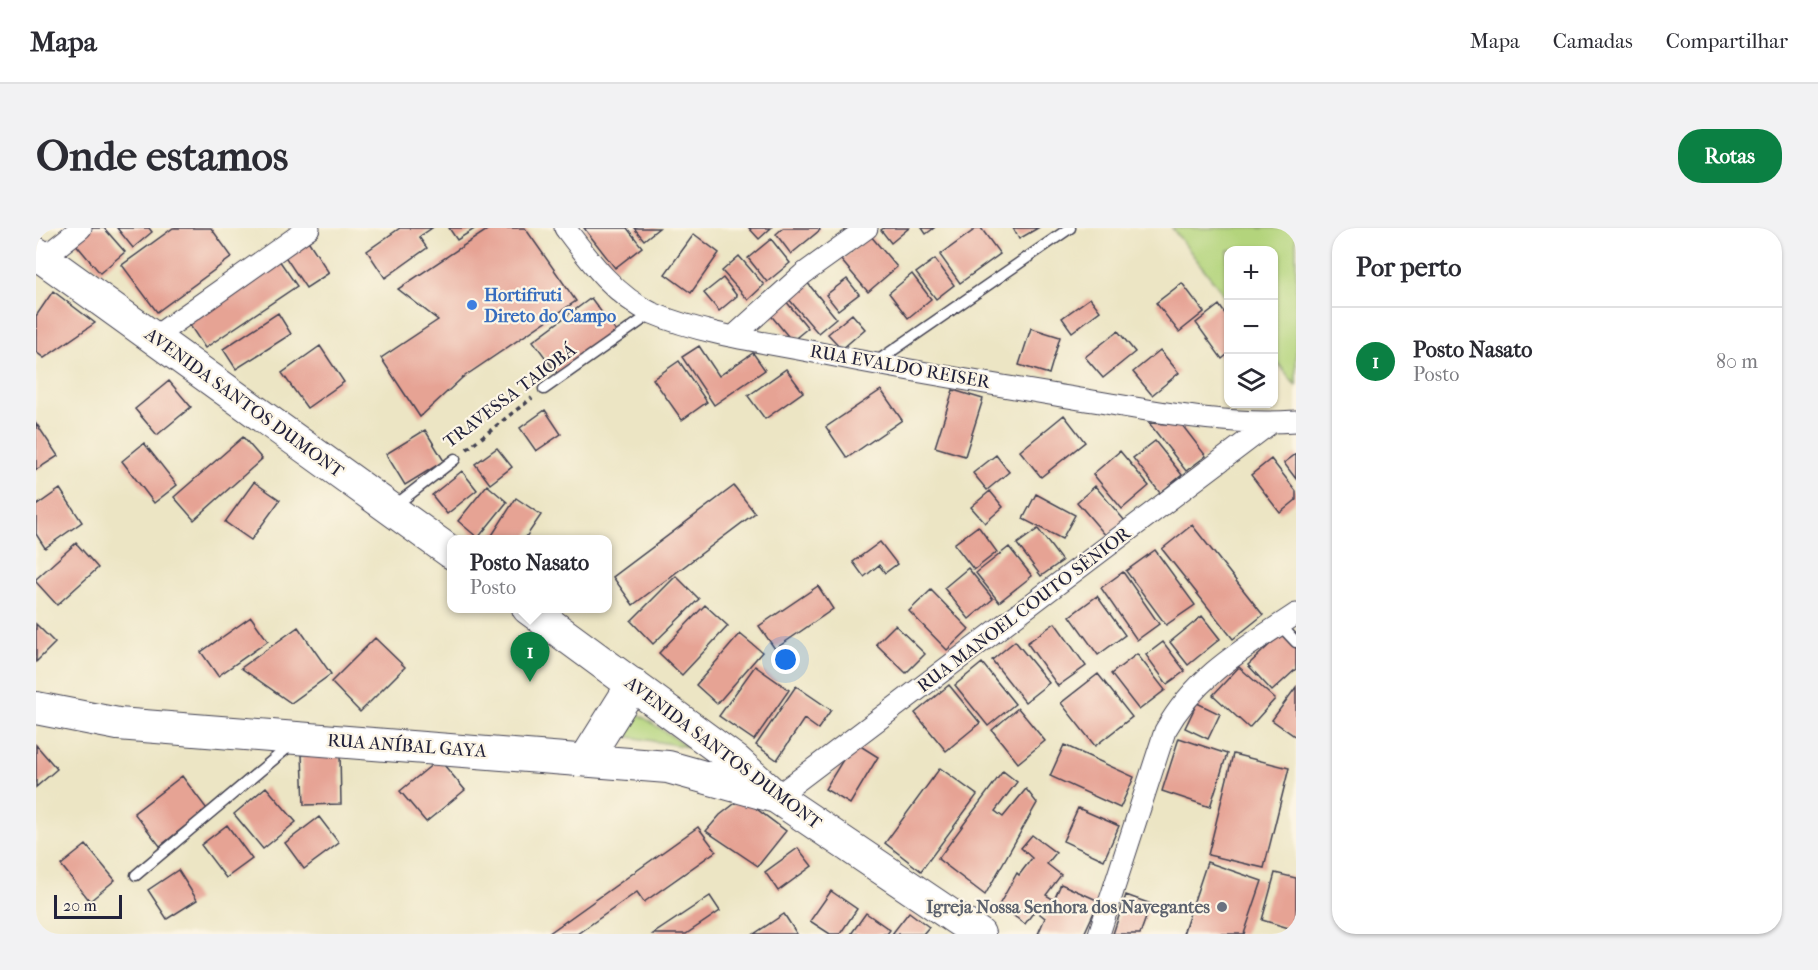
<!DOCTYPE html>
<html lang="pt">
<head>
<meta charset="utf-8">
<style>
  body { margin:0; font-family:"IM FELL French Canon",serif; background:#f2f2f3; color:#2b2b33 }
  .controls { position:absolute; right:18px; top:18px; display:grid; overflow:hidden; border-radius:12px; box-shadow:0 2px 4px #0004 }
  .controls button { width:54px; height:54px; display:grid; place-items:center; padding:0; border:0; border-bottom:2px solid #e1e1e2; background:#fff; color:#2b2b33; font:30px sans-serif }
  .scale { position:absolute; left:18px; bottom:15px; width:68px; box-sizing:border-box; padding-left:6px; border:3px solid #22223b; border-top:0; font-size:16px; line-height:21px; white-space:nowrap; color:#22223b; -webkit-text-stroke:4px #fcf5e5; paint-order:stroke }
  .you { position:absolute; left:750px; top:432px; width:21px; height:21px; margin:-15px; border:4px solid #fff; border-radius:50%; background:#1a73e8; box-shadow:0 0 0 9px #1a73e833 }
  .badge { display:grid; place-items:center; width:39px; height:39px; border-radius:50%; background:#0b8043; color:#fff; font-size:20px; font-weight:700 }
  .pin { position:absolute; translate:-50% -50px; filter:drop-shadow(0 2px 3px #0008) }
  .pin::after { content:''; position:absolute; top:32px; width:21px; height:18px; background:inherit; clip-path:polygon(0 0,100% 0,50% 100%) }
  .popup { position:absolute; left:411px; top:307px; width:165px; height:78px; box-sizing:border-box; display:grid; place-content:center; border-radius:12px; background:#fff; filter:drop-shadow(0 2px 4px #0005); font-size:20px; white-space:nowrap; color:#7c7c81 }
  .popup b { font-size:22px; color:#2b2b33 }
  .popup::after { content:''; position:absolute; left:50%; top:100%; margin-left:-12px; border:12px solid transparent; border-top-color:#fff }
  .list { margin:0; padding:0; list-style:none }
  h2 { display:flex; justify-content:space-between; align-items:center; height:78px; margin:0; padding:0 24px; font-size:26px }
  h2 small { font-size:20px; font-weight:400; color:#7c7c81 }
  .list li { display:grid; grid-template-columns:39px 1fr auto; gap:18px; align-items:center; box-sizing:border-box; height:108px; padding:0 24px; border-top:2px solid #e1e1e2 }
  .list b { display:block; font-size:22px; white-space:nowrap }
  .list p { margin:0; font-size:20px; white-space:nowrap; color:#7c7c81 }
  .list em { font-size:20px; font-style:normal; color:#7c7c81 }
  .icon { flex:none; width:33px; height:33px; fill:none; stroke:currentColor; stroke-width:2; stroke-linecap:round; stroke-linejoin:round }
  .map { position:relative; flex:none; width:1260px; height:706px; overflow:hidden; border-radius:24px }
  header { display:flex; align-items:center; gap:36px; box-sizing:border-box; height:84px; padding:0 30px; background:#fff; border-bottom:2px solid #e1e1e2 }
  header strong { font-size:28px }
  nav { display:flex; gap:33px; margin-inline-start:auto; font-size:21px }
  .intro { display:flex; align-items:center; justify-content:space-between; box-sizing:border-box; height:144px; padding:0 36px }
  h1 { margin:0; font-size:42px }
  .button { padding:15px 27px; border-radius:24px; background:#0b8043; color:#fff; font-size:21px; font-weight:700 }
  main { display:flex; gap:36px; padding:0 36px }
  aside { flex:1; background:#fff; border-radius:24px; box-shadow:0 2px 4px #0004 }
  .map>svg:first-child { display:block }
  .green { fill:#b3d47c; stroke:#6a7b5c; stroke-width:1.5 }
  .building { fill:#e6a394 }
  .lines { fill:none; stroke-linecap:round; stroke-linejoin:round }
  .lane-casing { stroke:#403f50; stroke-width:13 }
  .street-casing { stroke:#403f50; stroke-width:23 }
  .secondary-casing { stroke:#403f50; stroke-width:34 }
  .path { stroke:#403f50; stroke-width:4; stroke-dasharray:4.5 4.5; stroke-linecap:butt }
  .lane { stroke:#fff; stroke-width:10 }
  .street { stroke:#fff; stroke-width:21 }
  .secondary { stroke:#fff; stroke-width:32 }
  .shop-dot { fill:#3f7fe0; stroke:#fcf5e5; stroke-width:2 }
  .worship-dot { fill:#6b7280; stroke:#fcf5e5; stroke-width:2 }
  .labels { text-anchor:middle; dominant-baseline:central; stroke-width:4.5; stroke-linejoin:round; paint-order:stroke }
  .shop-label { font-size:18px; font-weight:bold; fill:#366cbe; stroke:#fcf5e5; text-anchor:start }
  .street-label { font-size:18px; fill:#22223b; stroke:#fcf5e5 }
  .worship-label { font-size:18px; font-weight:bold; fill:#5b616d; stroke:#fcf5e5; text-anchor:end }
</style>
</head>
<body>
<header>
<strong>Mapa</strong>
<nav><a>Mapa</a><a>Camadas</a><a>Compartilhar</a></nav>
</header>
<div class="intro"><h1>Onde estamos</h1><a class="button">Rotas</a></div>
<main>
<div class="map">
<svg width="1260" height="706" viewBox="0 0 1260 706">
  <rect width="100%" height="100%" fill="#fcf5e5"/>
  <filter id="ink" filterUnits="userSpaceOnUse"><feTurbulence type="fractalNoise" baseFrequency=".0167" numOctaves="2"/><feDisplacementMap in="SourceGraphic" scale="12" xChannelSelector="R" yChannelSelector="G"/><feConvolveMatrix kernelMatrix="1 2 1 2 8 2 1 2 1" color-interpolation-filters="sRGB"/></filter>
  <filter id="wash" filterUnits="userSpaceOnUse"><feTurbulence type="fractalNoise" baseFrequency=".008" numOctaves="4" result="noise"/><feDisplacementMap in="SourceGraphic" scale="24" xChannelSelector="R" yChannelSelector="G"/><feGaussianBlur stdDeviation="1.35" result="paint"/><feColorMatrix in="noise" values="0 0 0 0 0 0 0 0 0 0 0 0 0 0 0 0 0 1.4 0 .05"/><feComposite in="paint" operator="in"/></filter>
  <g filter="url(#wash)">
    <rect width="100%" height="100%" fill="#ece5c4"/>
    <path class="green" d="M 1136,0 L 1260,0 L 1260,158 L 1238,130 L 1238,22 L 1192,22 L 1192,72 Z
      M 598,483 L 652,519 L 582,507 Z"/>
    <g id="blocks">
      <path class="building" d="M 54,0 L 68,0 L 89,24 L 64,45 L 38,14 Z
        M 81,0 L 113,0 L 116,4 L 97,20 Z
        M 137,0 L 175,0 L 196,29 L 121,84 L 86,37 Z
        M 364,0 L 396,0 L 383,9 L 391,20 L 349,50 L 331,23 Z
        M 413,0 L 440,0 L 421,12 Z
        M 454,0 L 489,0 L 540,73 L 426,150 L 384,189 L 345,130 L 402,92 L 362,61 Z
        M 548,0 L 591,0 L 606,19 L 579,40 Z
        M 598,0 L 623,0 L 608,12 Z
        M 713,0 L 735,0 L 723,11 Z
        M 747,0 L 783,0 L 784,2 L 755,26 L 740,6 Z
        M 848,0 L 873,0 L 855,15 L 845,2 Z
        M 886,0 L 898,0 L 890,6 Z
        M 941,0 L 945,0 L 964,26 L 924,55 L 904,27 Z
        M 977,0 L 1002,0 L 983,11 Z
        M 658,6 L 683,25 L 655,65 L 629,46 Z
        M 834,7 L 861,39 L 832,64 L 805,32 Z
        M 271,11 L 293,45 L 270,60 L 248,27 Z
        M 735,11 L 754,35 L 731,54 L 712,30 Z
        M 703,28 L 728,57 L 712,72 L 686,43 Z
        M 899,31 L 918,57 L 900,71 L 880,45 Z
        M 243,32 L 261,58 L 169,120 L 151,93 Z
        M 876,46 L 895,71 L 872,90 L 853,65 Z
        M 687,50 L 701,68 L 683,83 L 668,65 Z
        M 811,51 L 823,66 L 802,82 L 790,67 Z
        M 770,53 L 800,90 L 782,105 L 751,69 Z
        M 1146,55 L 1168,84 L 1143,104 L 1120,75 Z
        M 17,63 L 59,95 L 8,130 L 0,124 L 0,88 Z
        M 555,70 L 581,105 L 523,148 L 497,113 Z
        M 1054,70 L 1064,83 L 1036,104 L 1026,90 Z
        M 749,72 L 772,100 L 756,113 L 733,85 Z
        M 1183,77 L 1192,90 L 1192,126 L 1186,131 L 1160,95 Z
        M 242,85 L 255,106 L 200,141 L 187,121 Z
        M 816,86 L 829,101 L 806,121 L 792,106 Z
        M 995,100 L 1024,109 L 1013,146 L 983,137 Z
        M 1082,103 L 1099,124 L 1067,150 L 1049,129 Z
        M 284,118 L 308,154 L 271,180 L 246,145 Z
        M 663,118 L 683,148 L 717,125 L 729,142 L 678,177 L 646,129 Z
        M 1124,122 L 1143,145 L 1116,167 L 1097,144 Z
        M 643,133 L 671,174 L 646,192 L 617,151 Z
        M 750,141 L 767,164 L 729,191 L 712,168 Z
        M 133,153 L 155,179 L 121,207 L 99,181 Z
        M 845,162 L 866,192 L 811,230 L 790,199 Z
        M 917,162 L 947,171 L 929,228 L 899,219 Z
        M 509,182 L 525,206 L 500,223 L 484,200 Z
        M 1028,187 L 1049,214 L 1005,249 L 984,223 Z
        M 0,195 L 22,228 L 0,242 Z
        M 1113,195 L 1146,197 L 1170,228 L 1150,243 Z
        M 389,202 L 408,233 L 369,257 L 350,226 Z
        M 207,209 L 226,231 L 158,292 L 138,269 Z
        M 1119,213 L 1146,247 L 1124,265 L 1097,230 Z
        M 108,215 L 141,257 L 118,275 L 86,233 Z
        M 461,220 L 476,239 L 454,256 L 439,236 Z
        M 1084,223 L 1113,258 L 1086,281 L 1057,246 Z
        M 1260,226 L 1260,251 L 1248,235 Z
        M 960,227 L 973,244 L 951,262 L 937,245 Z
        M 1235,231 L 1260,263 L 1260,272 L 1244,285 L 1215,247 Z
        M 426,243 L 441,262 L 411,286 L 396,267 Z
        M 218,254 L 244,272 L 215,312 L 189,294 Z
        M 451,257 L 471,274 L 442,310 L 422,293 Z
        M 698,258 L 719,285 L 597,377 L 577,349 Z
        M 1059,258 L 1089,293 L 1071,309 L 1041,274 Z
        M 24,261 L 46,294 L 9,320 L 0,306 L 0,278 Z
        M 954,263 L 967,279 L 949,295 L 935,279 Z
        M 1000,266 L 1039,287 L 1026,311 L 987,291 Z
        M 480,270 L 505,287 L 488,312 L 453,312 Z
        M 1156,297 L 1227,387 L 1197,411 L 1126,321 Z
        M 942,298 L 961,324 L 938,342 L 918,316 Z
        M 1002,301 L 1026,333 L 1005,348 L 981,316 Z
        M 844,314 L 861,336 L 849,345 L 843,337 L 828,349 L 817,334 Z
        M 40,315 L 62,340 L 21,377 L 0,354 L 0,351 Z
        M 973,319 L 996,348 L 963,374 L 940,345 Z
        M 1119,322 L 1159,377 L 1130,397 L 1090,343 Z
        M 932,340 L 957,371 L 933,391 L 908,360 Z
        M 1087,344 L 1123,396 L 1101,412 L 1065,360 Z
        M 640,348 L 663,371 L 617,416 L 595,393 Z
        M 782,358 L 797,381 L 739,421 L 723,398 Z
        M 895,362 L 933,401 L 911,422 L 873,383 Z
        M 1061,368 L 1089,407 L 1062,427 L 1034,388 Z
        M 669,377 L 692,398 L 646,447 L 623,425 Z
        M 1166,388 L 1184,411 L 1152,437 L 1134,414 Z
        M 215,389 L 232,413 L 182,448 L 165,424 Z
        M 1019,395 L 1050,438 L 1022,458 L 991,415 Z
        M 0,396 L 19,415 L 0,434 Z
        M 859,397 L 889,426 L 870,445 L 840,416 Z
        M 262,399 L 295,446 L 255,475 L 205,440 Z
        M 1246,405 L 1260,420 L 1260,441 L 1236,463 L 1212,437 Z
        M 704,406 L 726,424 L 681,476 L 660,457 Z
        M 339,410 L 369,439 L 324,484 L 295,454 Z
        M 979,413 L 1013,455 L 989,474 L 956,432 Z
        M 1127,414 L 1149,443 L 1131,456 L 1110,427 Z
        M 1101,426 L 1129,462 L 1103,482 L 1075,446 Z
        M 946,435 L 979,476 L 952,498 L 919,457 Z
        M 719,438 L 753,462 L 718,512 L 683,488 Z
        M 1203,439 L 1239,471 L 1213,500 L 1177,467 Z
        M 1062,446 L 1096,489 L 1059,518 L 1025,475 Z
        M 913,457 L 944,495 L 910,523 L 879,485 Z
        M 760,458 L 795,482 L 782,501 L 768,491 L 741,532 L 720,517 Z
        M 1260,459 L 1260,509 L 1236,492 Z
        M 1161,475 L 1184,486 L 1172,511 L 1149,500 Z
        M 982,480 L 1009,513 L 982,535 L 956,502 Z
        M 1143,510 L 1191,526 L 1174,579 L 1126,563 Z
        M 818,514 L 842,529 L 814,576 L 789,561 Z
        M 0,517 L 21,541 L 0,559 Z
        M 1028,517 L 1098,549 L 1084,580 L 1014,548 Z
        M 304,525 L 305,576 L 268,577 L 266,527 Z
        M 1197,526 L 1253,540 L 1228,640 L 1172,627 Z
        M 403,531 L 429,562 L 390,594 L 364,563 Z
        M 904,540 L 941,567 L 885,643 L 849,615 Z
        M 967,543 L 981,554 L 959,583 L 967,589 L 990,561 L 1001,575 L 949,667 L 902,631 Z
        M 146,548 L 171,581 L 124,618 L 98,585 Z
        M 230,559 L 260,594 L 227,621 L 198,586 Z
        M 706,570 L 750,603 L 722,638 L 670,603 L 684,587 Z
        M 1042,580 L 1083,598 L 1068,632 L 1027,613 Z
        M 283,589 L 303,615 L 268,641 L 249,615 Z
        M 191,597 L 216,631 L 190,650 L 165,617 Z
        M 662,599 L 680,623 L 608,674 L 601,664 L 541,706 L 512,706 Z
        M 996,607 L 1020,625 L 1011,636 L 1025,647 L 1010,667 L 1018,672 L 1025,656 L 1063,673 L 1048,706 L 1002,706 L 1009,690 L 999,682 L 989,696 L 963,677 L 981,645 L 983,647 L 996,630 L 985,620 Z
        M 50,617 L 79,652 L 54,673 L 25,637 Z
        M 762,620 L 776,638 L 742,663 L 729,644 Z
        M 1171,634 L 1226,653 L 1208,706 L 1147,706 Z
        M 142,642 L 161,672 L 131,691 L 112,662 Z
        M 1239,645 L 1260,650 L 1260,687 L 1256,701 L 1226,692 Z
        M 795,663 L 821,681 L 804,706 L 794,706 L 774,693 Z
        M 1090,667 L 1115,676 L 1104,706 L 1077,706 Z
        M 674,668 L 684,683 L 650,706 L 617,706 Z
        M 873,684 L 893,699 L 887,706 L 856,706 Z
        M 830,685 L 854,702 L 851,706 L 815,706 Z
        M 748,686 L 761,706 L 718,706 Z"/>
    </g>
  </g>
  <g filter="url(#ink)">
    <use href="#blocks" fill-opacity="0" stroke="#403f50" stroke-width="1.5"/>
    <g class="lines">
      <g class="lane-casing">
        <path id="lane" d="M 840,134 L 1034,0
          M 508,161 L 616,85
          M 357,279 L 419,231
          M 1244,397 L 1260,414
          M 100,647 L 256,516"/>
      </g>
      <g class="street-casing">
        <path id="street" d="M 529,0 C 553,32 579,68 616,85 C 668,107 734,115 789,126 C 878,144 967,158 1057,173 C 1124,184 1192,198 1260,193
          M 7,30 L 45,0
          M 699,107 L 767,46 L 831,0
          M 117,110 L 273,0
          M 740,569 L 1236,194
          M 1063,706 L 1129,503 C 1161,446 1208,421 1260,386"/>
      </g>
      <g class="secondary-casing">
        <path id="secondary" d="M 0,25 L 416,325
          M 492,380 L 700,533 L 740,569 L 943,706
          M 0,480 L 82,496 L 632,539 L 740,569
          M 550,531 L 597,456"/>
      </g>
      <path class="path" d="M 431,221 L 496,170"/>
      <use href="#lane" class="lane"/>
      <use href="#street" class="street"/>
      <use href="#secondary" class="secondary"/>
    </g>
  </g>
  <circle class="shop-dot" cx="436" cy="77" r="6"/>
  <circle class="worship-dot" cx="1186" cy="679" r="6"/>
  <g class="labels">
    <g class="shop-label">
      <text x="448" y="67">Hortifruti<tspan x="448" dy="21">Direto do Campo</tspan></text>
    </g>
    <g class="street-label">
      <text transform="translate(864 139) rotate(10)">RUA EVALDO REISER</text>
      <text transform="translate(474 168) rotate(-37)">TRAVESSA TAIOBÁ</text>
      <text transform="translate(208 175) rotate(36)">AVENIDA SANTOS DUMONT</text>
      <text transform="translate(988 382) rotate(-37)">RUA MANOEL COUTO SÊNIOR</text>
      <text transform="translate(371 518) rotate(4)">RUA ANÍBAL GAYA</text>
      <text transform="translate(687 525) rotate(37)">AVENIDA SANTOS DUMONT</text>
    </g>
    <g class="worship-label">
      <text x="1174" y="679">Igreja Nossa Senhora dos Navegantes</text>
    </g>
  </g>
</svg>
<div class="controls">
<button>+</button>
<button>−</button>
<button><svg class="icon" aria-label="layers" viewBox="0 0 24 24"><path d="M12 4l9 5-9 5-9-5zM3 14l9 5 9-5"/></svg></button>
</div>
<div class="scale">20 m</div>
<div class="you"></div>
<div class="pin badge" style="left:494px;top:454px">1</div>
<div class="popup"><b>Posto Nasato</b>Posto</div>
</div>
<aside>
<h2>Por perto<small></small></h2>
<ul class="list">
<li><span class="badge">1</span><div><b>Posto Nasato</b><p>Posto</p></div><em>80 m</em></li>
</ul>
</aside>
</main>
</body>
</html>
